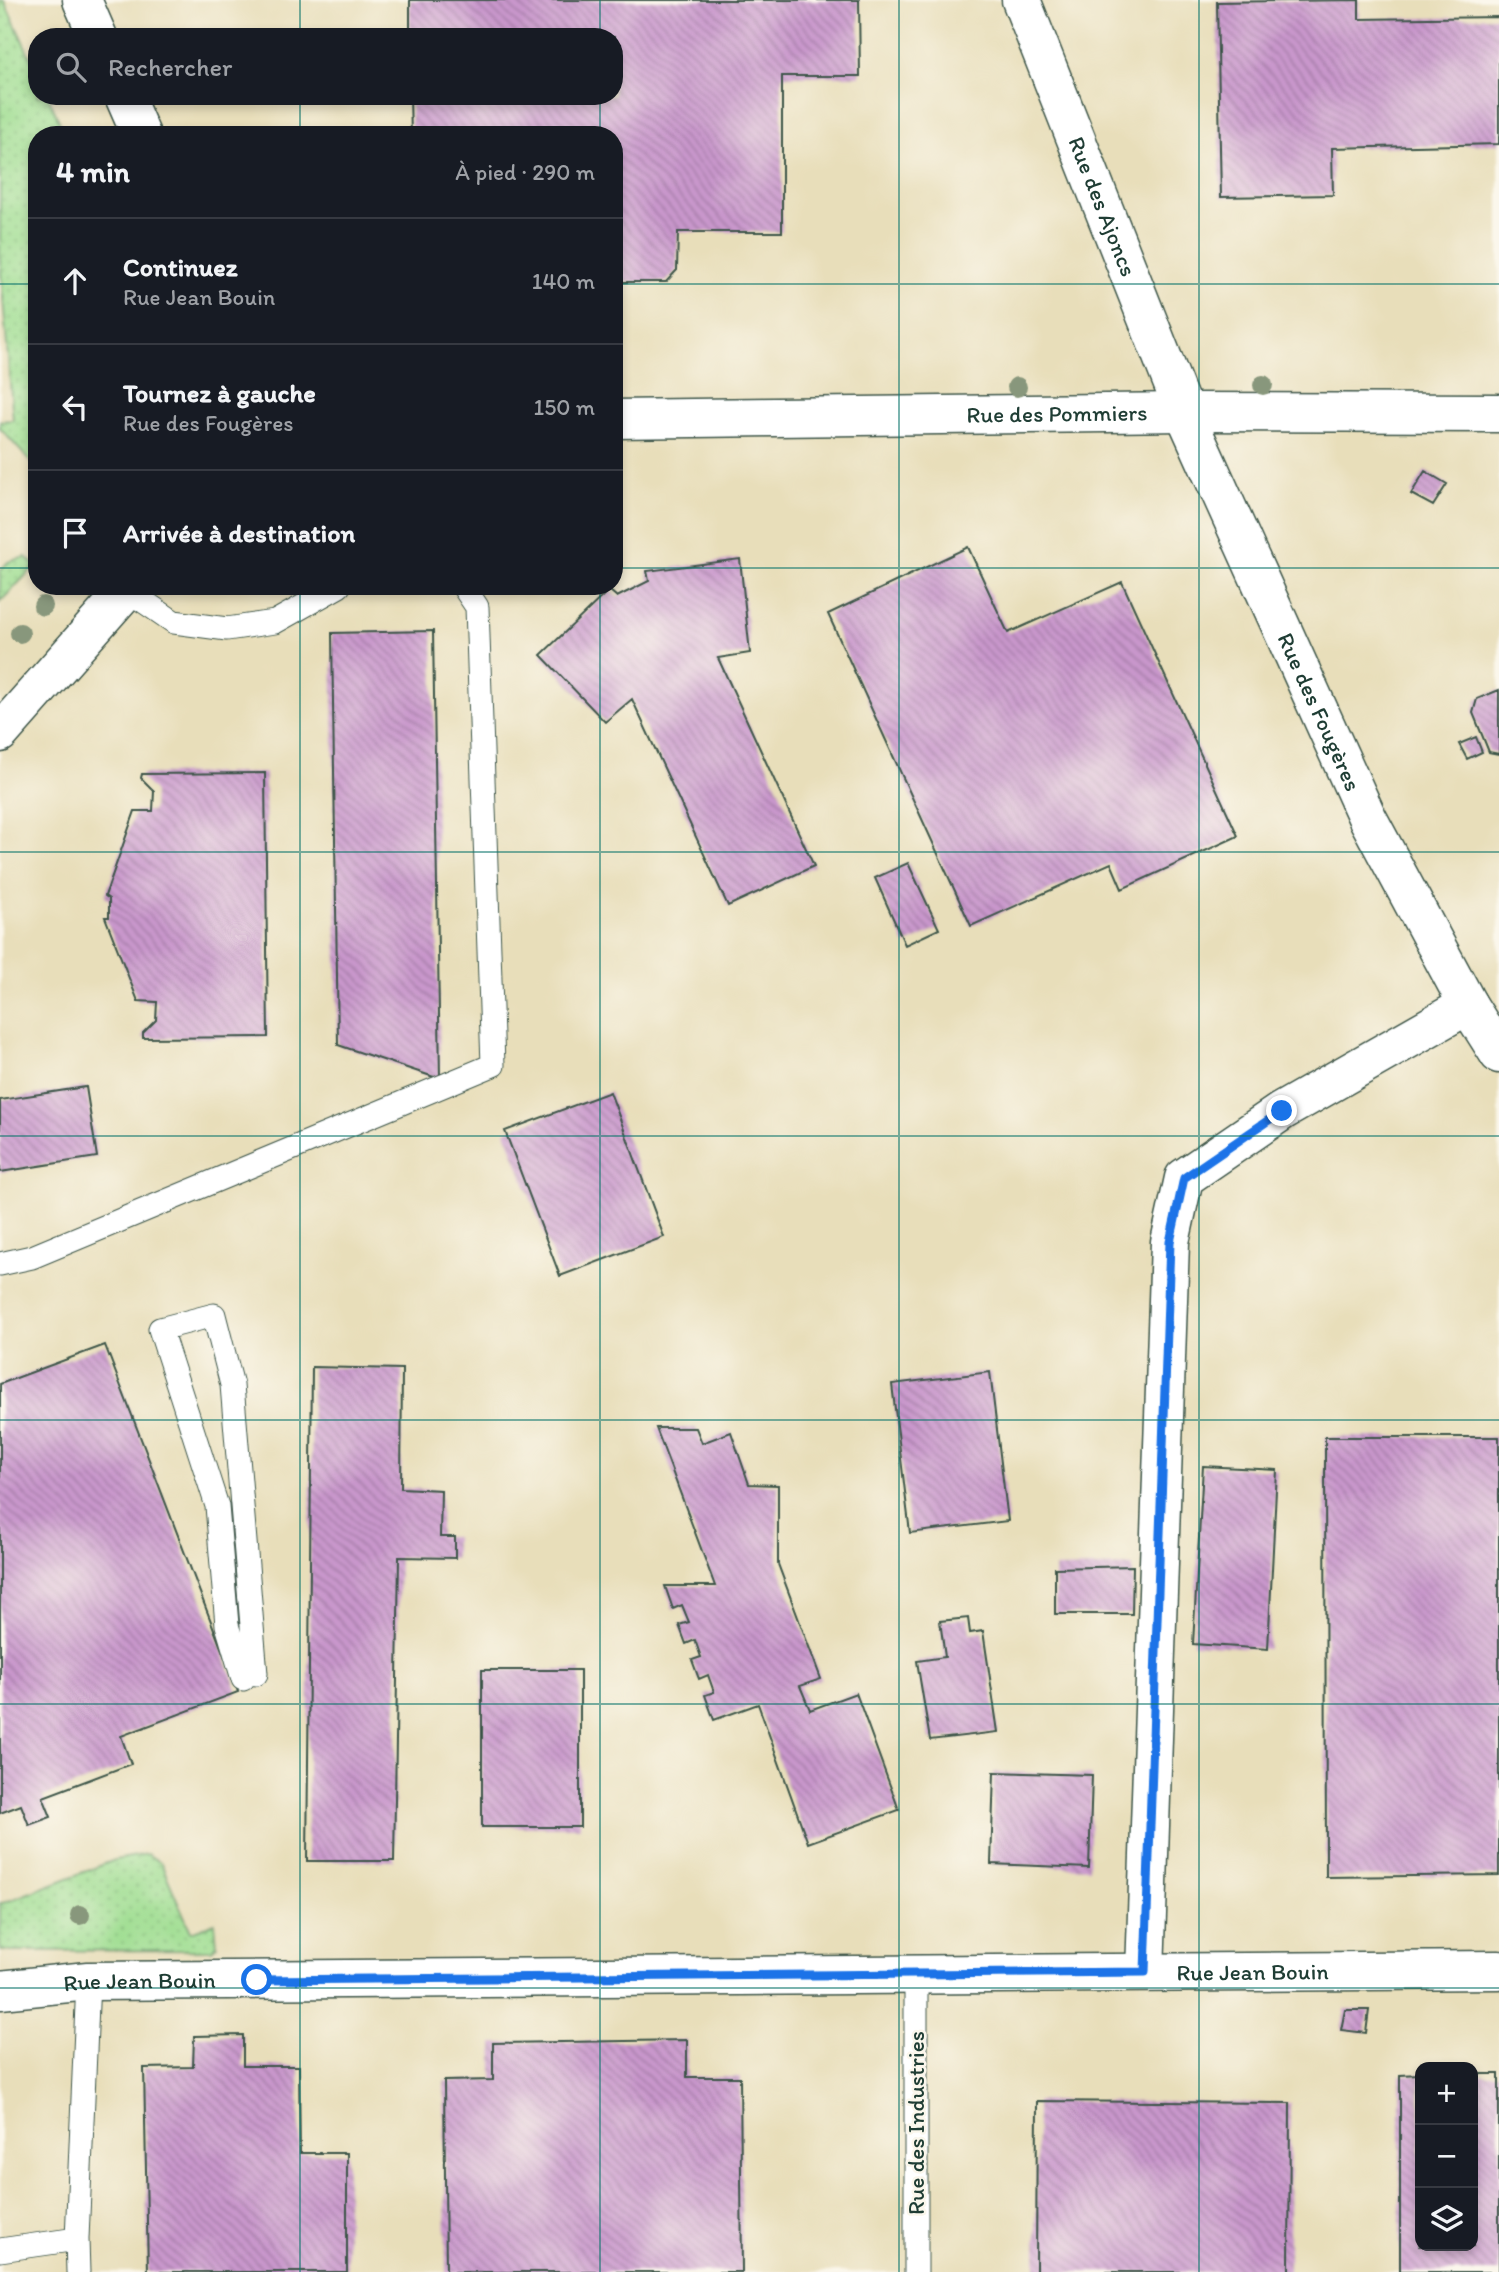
<!DOCTYPE html>
<html lang="fr">
<head>
<meta charset="utf-8">
<style>
  body { margin:0; font-family:Itim,sans-serif; background:#242831; color:#f1f3f6 }
  .controls { position:absolute; right:21px; bottom:21px; display:grid; overflow:hidden; border-radius:14px; box-shadow:0 4px 10px #0003 }
  .controls button { width:63px; height:63px; display:grid; place-items:center; padding:0; border:0; border-bottom:2px solid #363941; background:#171b24; color:#f1f3f6; font:35px sans-serif }
  .stop { position:absolute; width:21px; height:21px; margin:-16px; border:5px solid #1a73e8; border-radius:50%; background:#fff }
  .stop.end { background:#1a73e8; border-color:#fff; box-shadow:0 2px 7px #0008 }
  .list { margin:0; padding:0; list-style:none }
  h2 { display:flex; justify-content:space-between; align-items:center; height:91px; margin:0; padding:0 28px; font-size:30px }
  h2 small { font-size:23px; font-weight:400; color:#9ea1a6 }
  .list li { display:grid; grid-template-columns:46px 1fr auto; gap:21px; align-items:center; box-sizing:border-box; height:126px; padding:0 28px; border-top:2px solid #363941 }
  .list b { display:block; font-size:26px; white-space:nowrap }
  .list p { margin:0; font-size:23px; white-space:nowrap; color:#9ea1a6 }
  .list em { font-size:23px; font-style:normal; color:#9ea1a6 }
  .icon { flex:none; width:38px; height:38px; fill:none; stroke:currentColor; stroke-width:2; stroke-linecap:round; stroke-linejoin:round }
  .map { position:relative; flex:none; width:1499px; height:2272px; overflow:hidden }
  .search { position:absolute; background:#171b24; box-shadow:0 4px 10px #0003; left:28px; top:28px; width:595px; height:77px; display:flex; align-items:center; gap:18px; box-sizing:border-box; padding:0 24px; border-radius:28px; color:#9ea1a6; font-size:26px }
  .panel { position:absolute; background:#171b24; box-shadow:0 4px 10px #0003; left:28px; top:126px; width:595px; height:469px; border-radius:28px }
  .map>svg:first-child { display:block }
  .grass { fill:url(#grass-dots); stroke:#608e64; stroke-width:2 }
  .building { fill:url(#building-back-hatch) }
  .lines { fill:none; stroke-linecap:round; stroke-linejoin:round }
  .lane-casing { stroke:#3d5548; stroke-width:25 }
  .street-casing { stroke:#3d5548; stroke-width:41 }
  .lane { stroke:#fff; stroke-width:23 }
  .street { stroke:#fff; stroke-width:38 }
  .tree { fill:#88977b }
  .route { stroke:#1a73e8; stroke-width:9 }
  .grid { fill:none; stroke:#0f766e; stroke-width:2; stroke-opacity:0.55 }
  .labels { text-anchor:middle; dominant-baseline:central; stroke-width:5; stroke-linejoin:round; paint-order:stroke }
  .street-label { font-size:23px; fill:#1f3d34; stroke:#fbf7ec }
</style>
</head>
<body>
<div class="map">
<svg width="1499" height="2272" viewBox="0 0 1499 2272">
  <defs>
    <pattern id="grass-dots" width="8" height="8" patternUnits="userSpaceOnUse" patternTransform="scale(1.75)"><rect width="8" height="8" fill="#a0de93"/><path d="M2 2h.1M6 6h.1" fill="none" stroke="#89bf7f" stroke-width="1.8" stroke-linecap="round"/></pattern>
    <pattern id="building-back-hatch" width="6" height="6" patternUnits="userSpaceOnUse" patternTransform="scale(1.75)"><rect width="6" height="6" fill="#c997cc"/><path d="M-1 5l2 2M0 0l6 6M5-1l2 2" fill="none" stroke="#a37ca6"/></pattern>
  </defs>
  <rect width="100%" height="100%" fill="#fbf7ec"/>
  <filter id="ink" filterUnits="userSpaceOnUse"><feTurbulence type="fractalNoise" baseFrequency=".0143" numOctaves="2"/><feDisplacementMap in="SourceGraphic" scale="14" xChannelSelector="R" yChannelSelector="G"/><feConvolveMatrix kernelMatrix="1 2 1 2 8 2 1 2 1" color-interpolation-filters="sRGB"/></filter>
  <filter id="wash" filterUnits="userSpaceOnUse"><feTurbulence type="fractalNoise" baseFrequency=".00686" numOctaves="4" result="noise"/><feDisplacementMap in="SourceGraphic" scale="28" xChannelSelector="R" yChannelSelector="G"/><feGaussianBlur stdDeviation="1.57" result="paint"/><feColorMatrix in="noise" values="0 0 0 0 0 0 0 0 0 0 0 0 0 0 0 0 0 1.4 0 .05"/><feComposite in="paint" operator="in"/></filter>
  <g filter="url(#wash)">
    <rect width="100%" height="100%" fill="#e8deba"/>
    <path class="grass" d="M 0,0 L 4,0 L 37,72 L 37,96 L 48,96 L 65,135 L 37,135 L 37,469 L 0,428 L 0,421 L 13,420 L 0,261 Z
      M 26,557 L 35,566 L 0,602 L 0,571 L 8,562 Z
      M 147,1854 L 161,1863 L 191,1932 L 215,1923 L 217,1945 L 212,1950 L 0,1951 L 0,1904 L 115,1860 Z"/>
    <g id="blocks">
      <path class="building" d="M 410,0 L 859,0 L 860,76 L 782,76 L 782,232 L 678,232 L 677,270 L 666,282 L 614,282 L 614,135 L 411,135 L 410,96 L 614,96 L 614,37 L 410,37 Z
        M 1359,0 L 1359,19 L 1499,17 L 1499,144 L 1332,148 L 1333,195 L 1221,197 L 1217,2 Z
        M 1425,471 L 1447,484 L 1433,506 L 1411,494 Z
        M 968,547 L 1008,633 L 1122,582 L 1238,836 L 1122,889 L 1111,863 L 971,926 L 828,614 Z
        M 740,559 L 750,653 L 718,658 L 814,866 L 728,906 L 632,699 L 605,722 L 541,655 L 609,590 L 617,597 L 649,581 L 647,571 Z
        M 433,631 L 440,1079 L 338,1045 L 332,633 Z
        M 1499,690 L 1499,754 L 1489,752 L 1473,713 L 1477,699 Z
        M 1476,737 L 1482,752 L 1467,759 L 1459,744 Z
        M 265,773 L 268,1037 L 143,1038 L 143,1033 L 156,1020 L 157,1002 L 138,1001 L 105,917 L 109,917 L 109,899 L 105,896 L 135,811 L 153,811 L 154,791 L 141,778 L 142,774 Z
        M 908,863 L 939,929 L 905,945 L 875,878 Z
        M 86,1087 L 97,1157 L 0,1172 L 0,1100 Z
        M 610,1092 L 664,1237 L 560,1276 L 505,1131 Z
        M 105,1345 L 238,1692 L 121,1736 L 131,1764 L 43,1797 L 51,1817 L 29,1825 L 21,1805 L 0,1813 L 0,1384 Z
        M 312,1367 L 402,1369 L 401,1488 L 441,1490 L 440,1537 L 455,1537 L 455,1558 L 399,1557 L 394,1861 L 307,1861 Z
        M 990,1372 L 1008,1521 L 910,1533 L 892,1384 Z
        M 656,1428 L 696,1428 L 702,1443 L 731,1432 L 749,1484 L 778,1485 L 778,1564 L 821,1679 L 800,1686 L 810,1710 L 856,1693 L 899,1810 L 808,1843 L 758,1704 L 714,1720 L 705,1695 L 714,1692 L 708,1675 L 699,1679 L 692,1660 L 701,1657 L 695,1640 L 686,1644 L 679,1625 L 689,1622 L 682,1605 L 673,1609 L 665,1586 L 715,1586 Z
        M 1325,1437 L 1499,1437 L 1499,1875 L 1326,1877 Z
        M 1203,1466 L 1277,1470 L 1268,1649 L 1193,1644 Z
        M 1133,1566 L 1132,1614 L 1055,1614 L 1055,1568 Z
        M 968,1618 L 970,1633 L 983,1631 L 998,1732 L 930,1740 L 917,1661 L 945,1657 L 940,1621 Z
        M 482,1670 L 580,1670 L 580,1827 L 482,1827 Z
        M 994,1772 L 1092,1775 L 1089,1868 L 991,1864 Z
        M 1345,2010 L 1369,2010 L 1366,2033 L 1341,2030 Z
        M 243,2035 L 243,2066 L 299,2066 L 300,2153 L 347,2153 L 347,2272 L 148,2272 L 144,2068 L 193,2067 L 194,2036 Z
        M 687,2040 L 687,2077 L 740,2077 L 742,2272 L 446,2272 L 444,2081 L 493,2080 L 493,2043 Z
        M 1420,2074 L 1420,2246 L 1473,2246 L 1473,2074 L 1499,2074 L 1499,2272 L 1400,2272 L 1400,2075 Z
        M 1037,2101 L 1290,2103 L 1289,2272 L 1036,2272 Z"/>
    </g>
  </g>
  <g filter="url(#ink)">
    <use href="#blocks" fill-opacity="0" stroke="#3d5548" stroke-width="2"/>
    <g class="lines">
      <g class="lane-casing">
        <path id="lane" d="M 127,590 L 174,622 L 227,629 L 275,622 L 339,586
          M 0,1264 L 32,1257 L 493,1065 L 477,607 L 463,586
          M 243,1679 L 227,1625 L 217,1506 L 160,1329 L 214,1315 L 232,1385 L 256,1674
          M 77,2239 L 78,2272
          M 0,2250 L 77,2239 L 88,1981
          M 916,2272 L 916,1974"/>
      </g>
      <g class="street-casing">
        <g id="street">
          <path d="M 82,0 L 98,37"/>
          <path id="s1" d="M 1021,0 L 1184,412 L 1367,817 L 1468,1005 L 1499,1054"/>
          <path d="M 124,96 L 141,135"/>
          <path id="s2" d="M 614,419 L 1184,412 L 1499,413"/>
          <path d="M 0,733 L 130,586"/>
          <path d="M 1145,1972 L 1170,1242 L 1184,1178 L 1282,1111 L 1468,1005"/>
          <path id="s3" d="M 0,1990 L 88,1981 L 1499,1970"/>
        </g>
      </g>
      <use href="#lane" class="lane"/>
      <use href="#street" class="street"/>
    </g>
    <g class="tree">
      <circle cx="1263" cy="385" r="10"/>
      <circle cx="1017" cy="387" r="10"/>
      <circle cx="43" cy="606" r="10"/>
      <circle cx="20" cy="633" r="10"/>
      <circle cx="80" cy="1915" r="10"/>
    </g>
  </g>
  <g class="lines" filter="url(#ink)">
    <path class="route" d="M 257,1980 L 1145,1972 L 1170,1242 L 1184,1178 L 1282,1111"/>
  </g>
  <path class="grid" d="M 300,0 L 300,37M 600,0 L 600,37M 899,0 L 899,2272M 1199,0 L 1199,2272M 300,96 L 300,135M 600,96 L 600,135M 0,284 L 37,284M 614,284 L 1499,284M 0,568 L 37,568M 614,568 L 1499,568M 300,586 L 300,2272M 600,586 L 600,2272M 0,852 L 1499,852M 0,1136 L 1499,1136M 0,1420 L 1499,1420M 0,1704 L 1499,1704M 0,1988 L 1499,1988"/>
  <g class="labels">
    <g class="street-label">
      <text stroke="none"><textPath href="#s1" startOffset="222">Rue des Ajoncs</textPath></text>
      <text stroke="none"><textPath href="#s2" startOffset="443">Rue des Pommiers</textPath></text>
      <text stroke="none"><textPath href="#s1" startOffset="772">Rue des Fougères</textPath></text>
      <text stroke="none"><textPath href="#s3" startOffset="1253">Rue Jean Bouin</textPath></text>
      <text stroke="none"><textPath href="#s3" startOffset="140">Rue Jean Bouin</textPath></text>
      <text transform="translate(916 2123) rotate(-90)">Rue des Industries</text>
    </g>
  </g>
</svg>
<div class="controls">
<button>+</button>
<button>−</button>
<button><svg class="icon" aria-label="layers" viewBox="0 0 24 24"><path d="M12 4l9 5-9 5-9-5zM3 14l9 5 9-5"/></svg></button>
</div>
<div class="stop" style="left:257px;top:1980px"></div>
<div class="stop end" style="left:1282px;top:1111px"></div>
<div class="search"><svg class="icon" aria-label="search" viewBox="0 0 24 24"><circle cx="10" cy="10" r="6"/><path d="M15 15l6 6"/></svg>Rechercher</div>
<section class="panel">
<h2>4 min<small>À pied · 290 m</small></h2>
<ul class="list">
<li><svg class="icon" aria-label="ahead" viewBox="0 0 24 24"><path d="M12 20V5M6 11l6-6 6 6"/></svg><div><b>Continuez</b><p>Rue Jean Bouin</p></div><em>140 m</em></li>
<li><svg class="icon" aria-label="left" viewBox="0 0 24 24"><path d="M17 20v-9H6M10 6l-5 5 5 5"/></svg><div><b>Tournez à gauche</b><p>Rue des Fougères</p></div><em>150 m</em></li>
<li><svg class="icon" aria-label="arrive" viewBox="0 0 24 24"><path d="M6 21V4h12l-3 4 3 4H6"/></svg><div><b>Arrivée à destination</b></div></li>
</ul>
</section>
</div>
</body>
</html>
